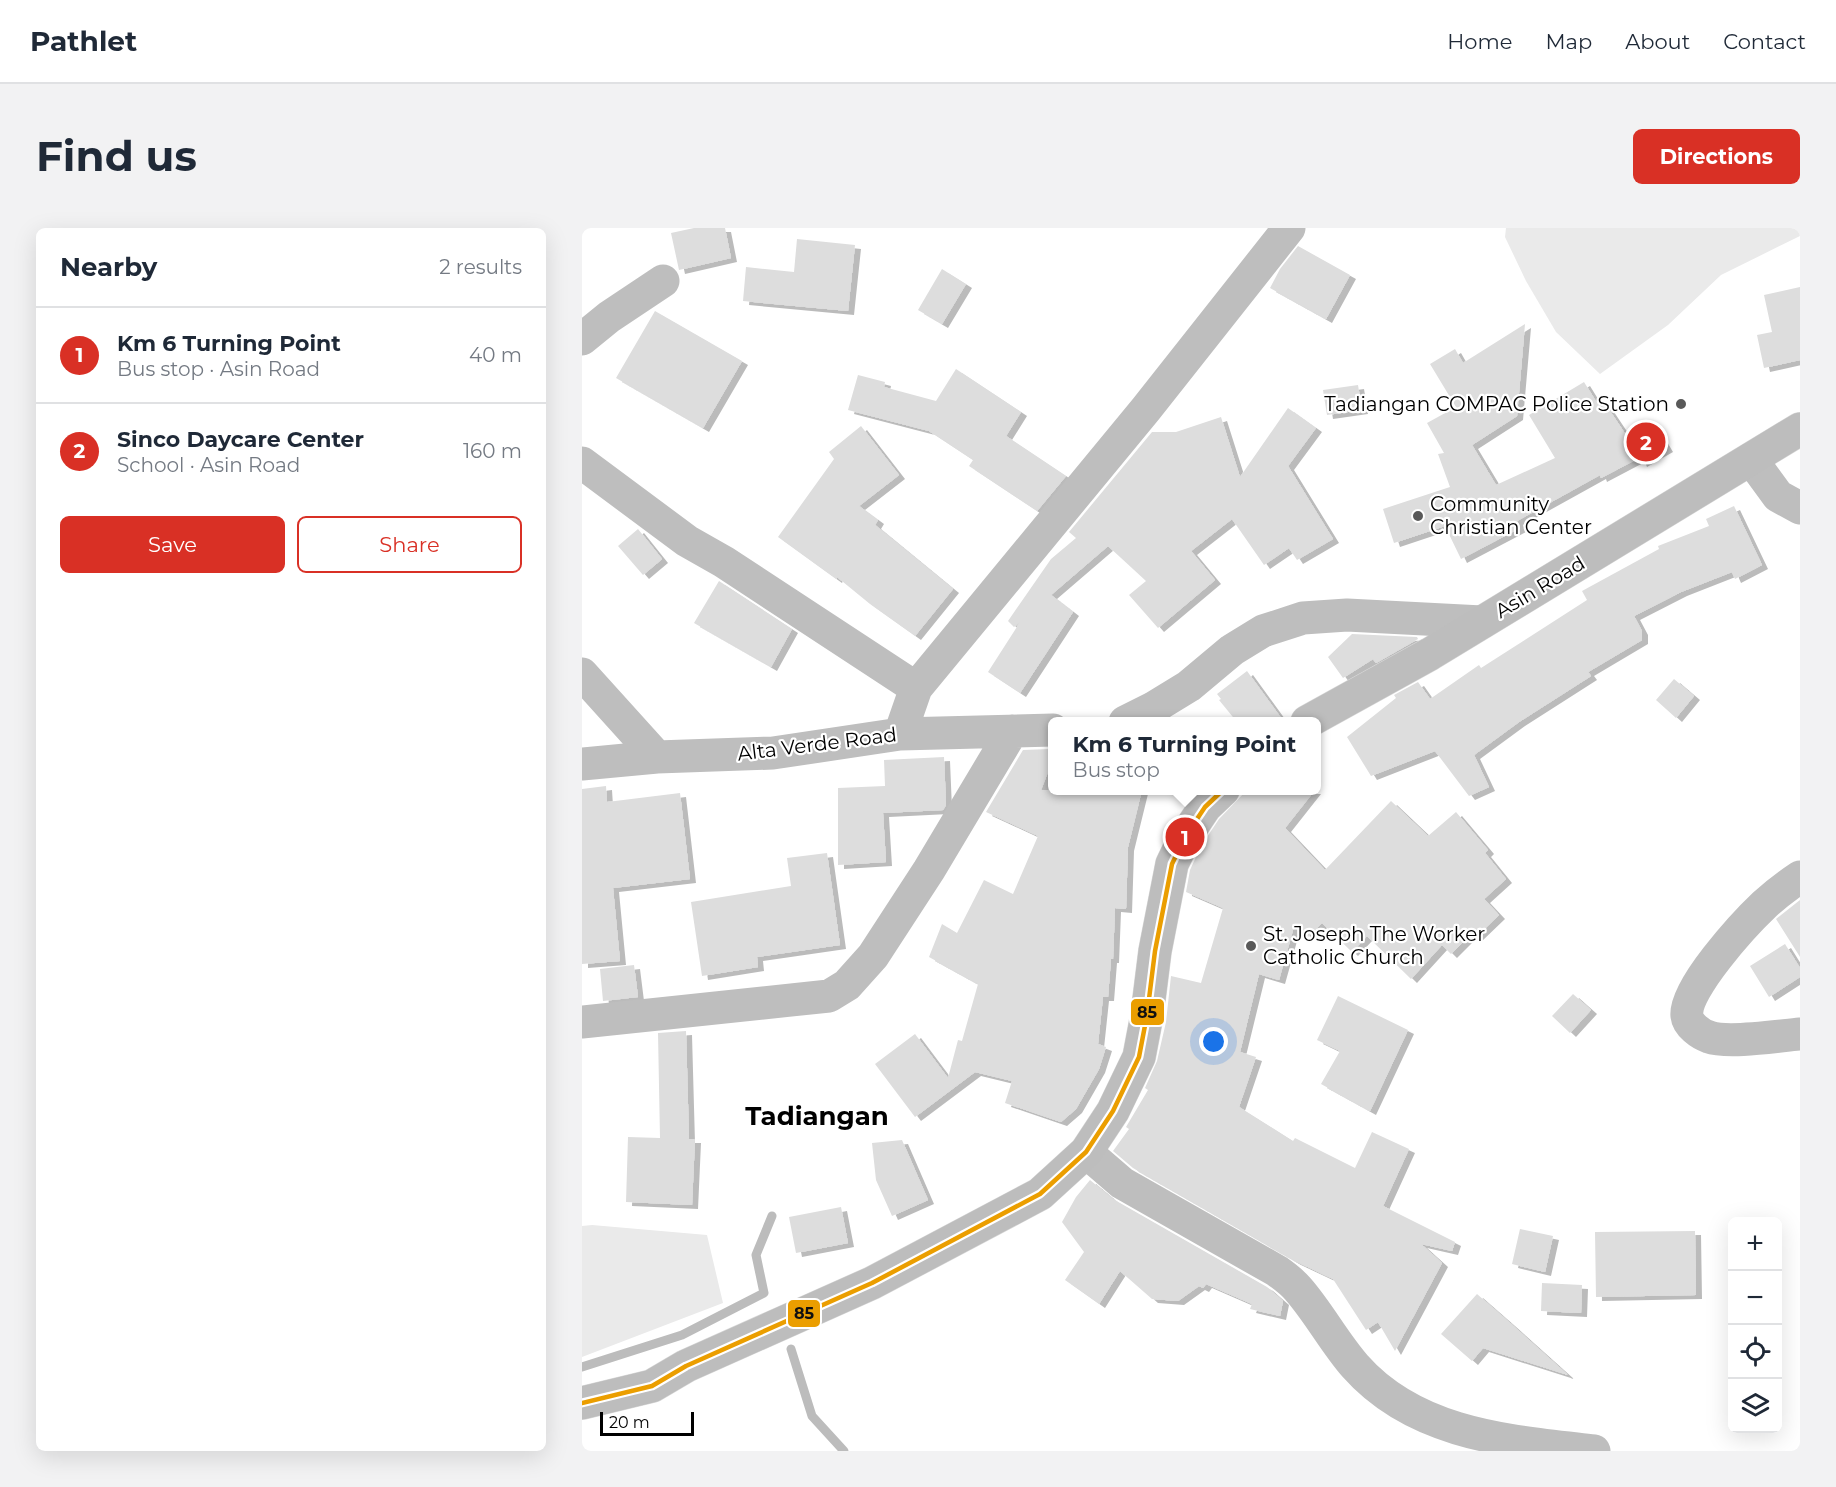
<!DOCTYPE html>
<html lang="en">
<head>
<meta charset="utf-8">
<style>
  body { margin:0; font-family:Montserrat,sans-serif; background:#f2f2f3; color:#1f2937 }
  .controls { position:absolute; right:18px; bottom:18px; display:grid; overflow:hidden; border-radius:9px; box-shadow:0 6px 24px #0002 }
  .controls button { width:54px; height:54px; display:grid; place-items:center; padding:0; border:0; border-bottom:2px solid #e0e1e3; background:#fff; color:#1f2937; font:30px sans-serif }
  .scale { position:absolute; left:18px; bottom:15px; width:94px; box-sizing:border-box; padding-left:6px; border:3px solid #000; border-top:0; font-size:16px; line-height:21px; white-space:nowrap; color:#000; -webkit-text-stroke:4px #fff; paint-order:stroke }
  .you { position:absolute; left:632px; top:814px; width:21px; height:21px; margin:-15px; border:4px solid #fff; border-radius:50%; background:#1a73e8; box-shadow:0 0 0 9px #1a73e833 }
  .badge { display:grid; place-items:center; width:39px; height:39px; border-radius:50%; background:#d93025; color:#fff; font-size:20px; font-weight:700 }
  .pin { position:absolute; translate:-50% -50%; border:3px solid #fff; box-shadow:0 2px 6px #0006 }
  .popup { position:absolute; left:466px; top:489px; width:273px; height:78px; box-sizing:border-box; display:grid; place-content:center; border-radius:9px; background:#fff; filter:drop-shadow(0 2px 4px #0005); font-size:20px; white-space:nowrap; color:#747a83 }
  .popup b { font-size:22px; color:#1f2937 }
  .popup::after { content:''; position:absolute; left:50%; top:100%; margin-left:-12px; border:12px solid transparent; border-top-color:#fff }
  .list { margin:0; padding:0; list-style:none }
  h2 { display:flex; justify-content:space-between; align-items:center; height:78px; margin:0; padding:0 24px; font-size:26px }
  h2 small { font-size:20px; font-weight:400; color:#747a83 }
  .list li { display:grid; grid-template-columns:39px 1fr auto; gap:18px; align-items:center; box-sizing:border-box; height:96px; padding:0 24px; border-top:2px solid #e0e1e3 }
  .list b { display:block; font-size:22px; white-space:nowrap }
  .list p { margin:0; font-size:20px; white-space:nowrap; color:#747a83 }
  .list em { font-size:20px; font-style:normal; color:#747a83 }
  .actions { display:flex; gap:12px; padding:18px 24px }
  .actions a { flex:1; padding:14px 0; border:2px solid #d93025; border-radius:9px; text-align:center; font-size:21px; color:#d93025 }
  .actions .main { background:#d93025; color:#fff }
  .icon { flex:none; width:33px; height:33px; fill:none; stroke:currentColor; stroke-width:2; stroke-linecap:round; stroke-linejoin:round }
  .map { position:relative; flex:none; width:1218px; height:1223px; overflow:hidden; border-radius:9px }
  header { display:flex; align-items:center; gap:36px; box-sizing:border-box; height:84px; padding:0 30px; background:#fff; border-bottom:2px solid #e0e1e3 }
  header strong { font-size:28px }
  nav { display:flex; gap:33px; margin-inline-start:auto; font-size:21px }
  .intro { display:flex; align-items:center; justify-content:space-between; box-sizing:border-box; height:144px; padding:0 36px }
  h1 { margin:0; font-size:42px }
  .button { padding:15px 27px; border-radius:9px; background:#d93025; color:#fff; font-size:21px; font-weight:700 }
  main { display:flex; gap:36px; padding:0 36px }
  aside { flex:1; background:#fff; border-radius:9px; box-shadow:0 6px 24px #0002 }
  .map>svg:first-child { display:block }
  .green { fill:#eaeaea }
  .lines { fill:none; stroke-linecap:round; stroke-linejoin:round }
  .stream { stroke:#bcbcbc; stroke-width:9 }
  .building { fill:#ddd; filter:url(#shadow) }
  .major-casing { stroke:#dbdbdb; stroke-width:34 }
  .minor { stroke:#bebebe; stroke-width:33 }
  .major { stroke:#bdbdbd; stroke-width:33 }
  .bus-1-casing { stroke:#fff; stroke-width:9 }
  .bus-1 { stroke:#eb9e00; stroke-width:4.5 }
  .poi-dot { fill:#595959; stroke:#fff; stroke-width:2 }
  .labels { text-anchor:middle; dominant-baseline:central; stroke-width:4.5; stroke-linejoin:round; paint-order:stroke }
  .poi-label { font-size:20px; fill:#000; stroke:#fff; text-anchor:start }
  .street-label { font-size:20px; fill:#000; stroke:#fff }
  .district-label { font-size:26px; font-weight:bold; fill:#000; stroke:#fff }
  .line-badge { stroke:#fff; stroke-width:2 }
  .pale-badge-label { font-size:16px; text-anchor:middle; font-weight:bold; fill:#111 }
</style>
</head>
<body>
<header>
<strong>Pathlet</strong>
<nav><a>Home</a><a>Map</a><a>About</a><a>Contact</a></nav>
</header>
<div class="intro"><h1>Find us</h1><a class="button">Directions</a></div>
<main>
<aside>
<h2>Nearby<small>2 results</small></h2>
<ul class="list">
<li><span class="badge">1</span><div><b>Km 6 Turning Point</b><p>Bus stop · Asin Road</p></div><em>40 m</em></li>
<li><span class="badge">2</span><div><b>Sinco Daycare Center</b><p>School · Asin Road</p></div><em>160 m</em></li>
</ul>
<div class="actions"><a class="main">Save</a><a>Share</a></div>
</aside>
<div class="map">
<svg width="1218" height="1223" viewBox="0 0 1218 1223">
  <defs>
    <filter id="shadow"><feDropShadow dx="6" dy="4" stdDeviation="0" flood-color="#0004"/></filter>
  </defs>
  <rect width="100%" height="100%" fill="#fff"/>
  <path class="green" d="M 924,0 L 1218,0 L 1218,8 L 1139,47 L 1086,97 L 1018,146 L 974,104 L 944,53 L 923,9 Z
    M 10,997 L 125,1007 L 141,1075 L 0,1129 L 0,998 Z"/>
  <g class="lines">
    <path class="stream" d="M 209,1121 L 230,1188 L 262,1223
      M 0,1139 L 100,1107 L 182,1065 L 174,1027 L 190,988"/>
  </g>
  <path class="building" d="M 112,0 L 143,0 L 149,30 L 97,42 L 89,5 Z
    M 215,11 L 273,17 L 266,83 L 161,73 L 164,39 L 212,44 Z
    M 716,18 L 768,47 L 744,91 L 688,60 L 698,41 Z
    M 360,41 L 384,56 L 360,96 L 336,82 Z
    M 1218,59 L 1218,132 L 1182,140 L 1175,107 L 1190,104 L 1182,67 Z
    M 73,83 L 160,133 L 121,200 L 34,150 Z
    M 943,96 L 935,188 L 890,217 L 914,257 L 973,230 L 947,187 L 1002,154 L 1015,175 L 1020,171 L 1044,207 L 1069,193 L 1085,220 L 1059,235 L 1057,230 L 1019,250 L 1018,247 L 935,293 L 938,300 L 879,331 L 863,298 L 812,315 L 801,281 L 868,259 L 856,226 L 862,225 L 845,195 L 874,179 L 848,136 L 873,121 L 881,135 Z
    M 374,141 L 439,184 L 424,208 L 484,248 L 455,283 L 387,238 L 391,232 L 347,203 L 266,182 L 276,147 L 303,154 L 302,159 L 354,173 Z
    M 776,157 L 780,182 L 745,187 L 741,162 Z
    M 706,180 L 734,200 L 706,238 L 751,311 L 715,332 L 707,320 L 682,337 L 650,291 L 609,323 L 633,352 L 576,400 L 547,367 L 564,353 L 526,318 L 469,367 L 491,384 L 438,465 L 406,444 L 438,394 L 432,399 L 426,393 L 469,331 L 494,310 L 487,304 L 570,204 L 594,204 L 639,189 L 658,249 Z
    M 279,198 L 317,247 L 277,278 L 296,292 L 293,297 L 371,361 L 333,408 L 288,376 L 255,349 L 254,351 L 196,309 L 252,231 L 247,224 Z
    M 1152,278 L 1180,337 L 1153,351 L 1150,344 L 1099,364 L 1052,388 L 1060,403 L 1060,412 L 1006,444 L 1009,448 L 937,494 L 892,527 L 907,559 L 887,568 L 853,523 L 789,548 L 765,509 L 814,470 L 812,467 L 836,454 L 848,471 L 897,437 L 899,440 L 1005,372 L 1000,363 L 1077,321 L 1076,318 L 1127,298 L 1124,291 Z
    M 56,301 L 80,331 L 61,347 L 36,318 Z
    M 137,353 L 210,401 L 189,439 L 112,395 Z
    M 770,406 L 835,409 L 836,411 L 794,435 L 791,431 L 761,450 L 746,429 Z
    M 665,443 L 702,494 L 655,494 L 637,472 L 639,471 L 635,466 Z
    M 1092,451 L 1112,468 L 1094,490 L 1074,472 Z
    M 468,521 L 471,523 L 471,531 L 459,562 L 560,562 L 546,619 L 544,681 L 533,680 L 531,731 L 529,731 L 526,769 L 521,769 L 516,816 L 524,819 L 517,841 L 494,881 L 479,894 L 423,875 L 430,853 L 393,844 L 333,889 L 293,836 L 333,806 L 366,850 L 376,812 L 380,813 L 396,756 L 347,729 L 360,696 L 375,705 L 402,652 L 431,666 L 456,608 L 404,584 L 441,522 Z
    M 362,529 L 364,577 L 361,582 L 301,585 L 304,634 L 256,637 L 256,560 L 303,558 L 302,532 Z
    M 24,558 L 25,574 L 98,565 L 108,651 L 31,660 L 38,733 L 0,736 L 0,561 Z
    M 665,562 L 733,562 L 703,600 L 743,642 L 809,573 L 846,608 L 874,584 L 906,622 L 903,625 L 924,651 L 902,671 L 917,687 L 893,710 L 889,706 L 869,726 L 860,717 L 829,751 L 785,708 L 770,724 L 740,695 L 726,709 L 713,695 L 697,752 L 677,746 L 658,824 L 674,829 L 657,879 L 711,913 L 713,910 L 773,940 L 790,904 L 827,921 L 801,978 L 873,1014 L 870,1023 L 839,1016 L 860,1035 L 813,1123 L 796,1094 L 784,1102 L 751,1051 L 713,1033 L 551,940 L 531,923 L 547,901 L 544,899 L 566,862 L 563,860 L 575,833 L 584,794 L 589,748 L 619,755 L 641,680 L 604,664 L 608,642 L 619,618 L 637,591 Z
    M 245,625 L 258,717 L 175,729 L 176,739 L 120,748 L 109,674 L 209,658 L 205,630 Z
    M 1218,672 L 1218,729 L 1194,691 Z
    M 1203,716 L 1218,740 L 1218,749 L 1187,769 L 1168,738 Z
    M 52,737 L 56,769 L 21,773 L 18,741 Z
    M 991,766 L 1009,782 L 988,805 L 970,788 Z
    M 756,768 L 826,802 L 788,883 L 739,856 L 758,823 L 735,812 Z
    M 104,803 L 107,911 L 113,911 L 110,977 L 44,974 L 46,909 L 78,910 L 76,805 Z
    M 320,912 L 346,972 L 310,988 L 294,952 L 290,915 Z
    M 508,952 L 531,971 L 685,1059 L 701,1073 L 698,1088 L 668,1081 L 670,1076 L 624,1056 L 621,1060 L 617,1058 L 596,1073 L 570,1071 L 538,1043 L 517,1076 L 483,1052 L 502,1024 L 480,994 L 494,969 Z
    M 259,979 L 266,1015 L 214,1025 L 207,989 Z
    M 938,1001 L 971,1008 L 963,1044 L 930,1036 Z
    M 1113,1003 L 1114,1067 L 1014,1069 L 1013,1004 Z
    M 960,1055 L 1000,1057 L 999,1085 L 959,1083 Z
    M 895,1066 L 927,1094 L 986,1147 L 901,1120 L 890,1133 L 859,1106 Z"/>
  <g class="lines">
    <g class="major-casing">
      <path id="major" d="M 725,494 L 848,426 L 1218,201
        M 0,1175 L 70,1158 L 104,1138 L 290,1055 L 458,966 L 504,924 L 531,883 L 557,829 L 565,787 L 573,723 L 590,636 L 603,609 L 623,579 L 641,562"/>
    </g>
    <path class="minor" d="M 0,111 L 27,89 L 81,53
      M 1169,231 L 1196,268 L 1218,280
      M 0,235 L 105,313 L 142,334 L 334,460
      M 0,446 L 75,529
      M 543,494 L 571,480 L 607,458 L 650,422 L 681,403 L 721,390 L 765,387 L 900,394
      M 318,506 L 334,460 L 564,181 L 707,0
      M 0,536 L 75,529 L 191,525 L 318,506 L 471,502
      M 1218,649 C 1206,657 1193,667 1182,677 C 1163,695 1101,762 1105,788 C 1106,797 1118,806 1127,809 C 1146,816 1196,808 1218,806
      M 0,794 L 247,768 L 265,757 L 291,728 L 347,642 L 430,503
      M 504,924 L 540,955 L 695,1043 C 702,1048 710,1054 716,1061 C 737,1085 752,1114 773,1138 C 834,1207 927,1213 1012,1223"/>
    <use href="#major" class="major"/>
    <g class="bus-1-casing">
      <path id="bus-1" d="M 0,1175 L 70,1158 L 104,1138 L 290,1055 L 458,966 L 504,924 L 531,883 L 557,829 L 565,787 L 573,723 L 590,636 L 603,609 L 623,579 L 641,562"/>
    </g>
    <use href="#bus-1" class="bus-1"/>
  </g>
  <g class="poi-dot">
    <circle cx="1099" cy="176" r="6"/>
    <circle cx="836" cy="288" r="6"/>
    <circle cx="669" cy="718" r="6"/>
  </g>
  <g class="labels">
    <g class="poi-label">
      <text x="1087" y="176" text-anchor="end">Tadiangan COMPAC Police Station</text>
      <text x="848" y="276">Community<tspan x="848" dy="23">Christian Center</tspan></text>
      <text x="681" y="706">St. Joseph The Worker<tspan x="681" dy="23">Catholic Church</tspan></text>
    </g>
    <g class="street-label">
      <text transform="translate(958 359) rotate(-31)">Asin Road</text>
      <text transform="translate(235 516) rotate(-7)">Alta Verde Road</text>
    </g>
    <g class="district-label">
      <text x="235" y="888">Tadiangan</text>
    </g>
  </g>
  <g class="line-badge">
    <rect x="548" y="770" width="35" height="28" rx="6" fill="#eb9e00"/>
    <rect x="205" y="1071" width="34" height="29" rx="6" fill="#eb9e00"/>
  </g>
  <g class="pale-badge-label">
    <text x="565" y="790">85</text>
    <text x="222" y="1091">85</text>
  </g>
</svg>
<div class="controls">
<button>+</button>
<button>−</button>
<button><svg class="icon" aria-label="locate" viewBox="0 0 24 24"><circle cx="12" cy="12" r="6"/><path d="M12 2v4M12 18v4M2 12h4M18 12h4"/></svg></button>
<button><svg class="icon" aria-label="layers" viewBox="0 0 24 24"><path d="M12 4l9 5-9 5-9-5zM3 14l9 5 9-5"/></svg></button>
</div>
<div class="scale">20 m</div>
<div class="you"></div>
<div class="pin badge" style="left:603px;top:609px">1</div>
<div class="popup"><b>Km 6 Turning Point</b>Bus stop</div>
<div class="pin badge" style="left:1064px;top:214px">2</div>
</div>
</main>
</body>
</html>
